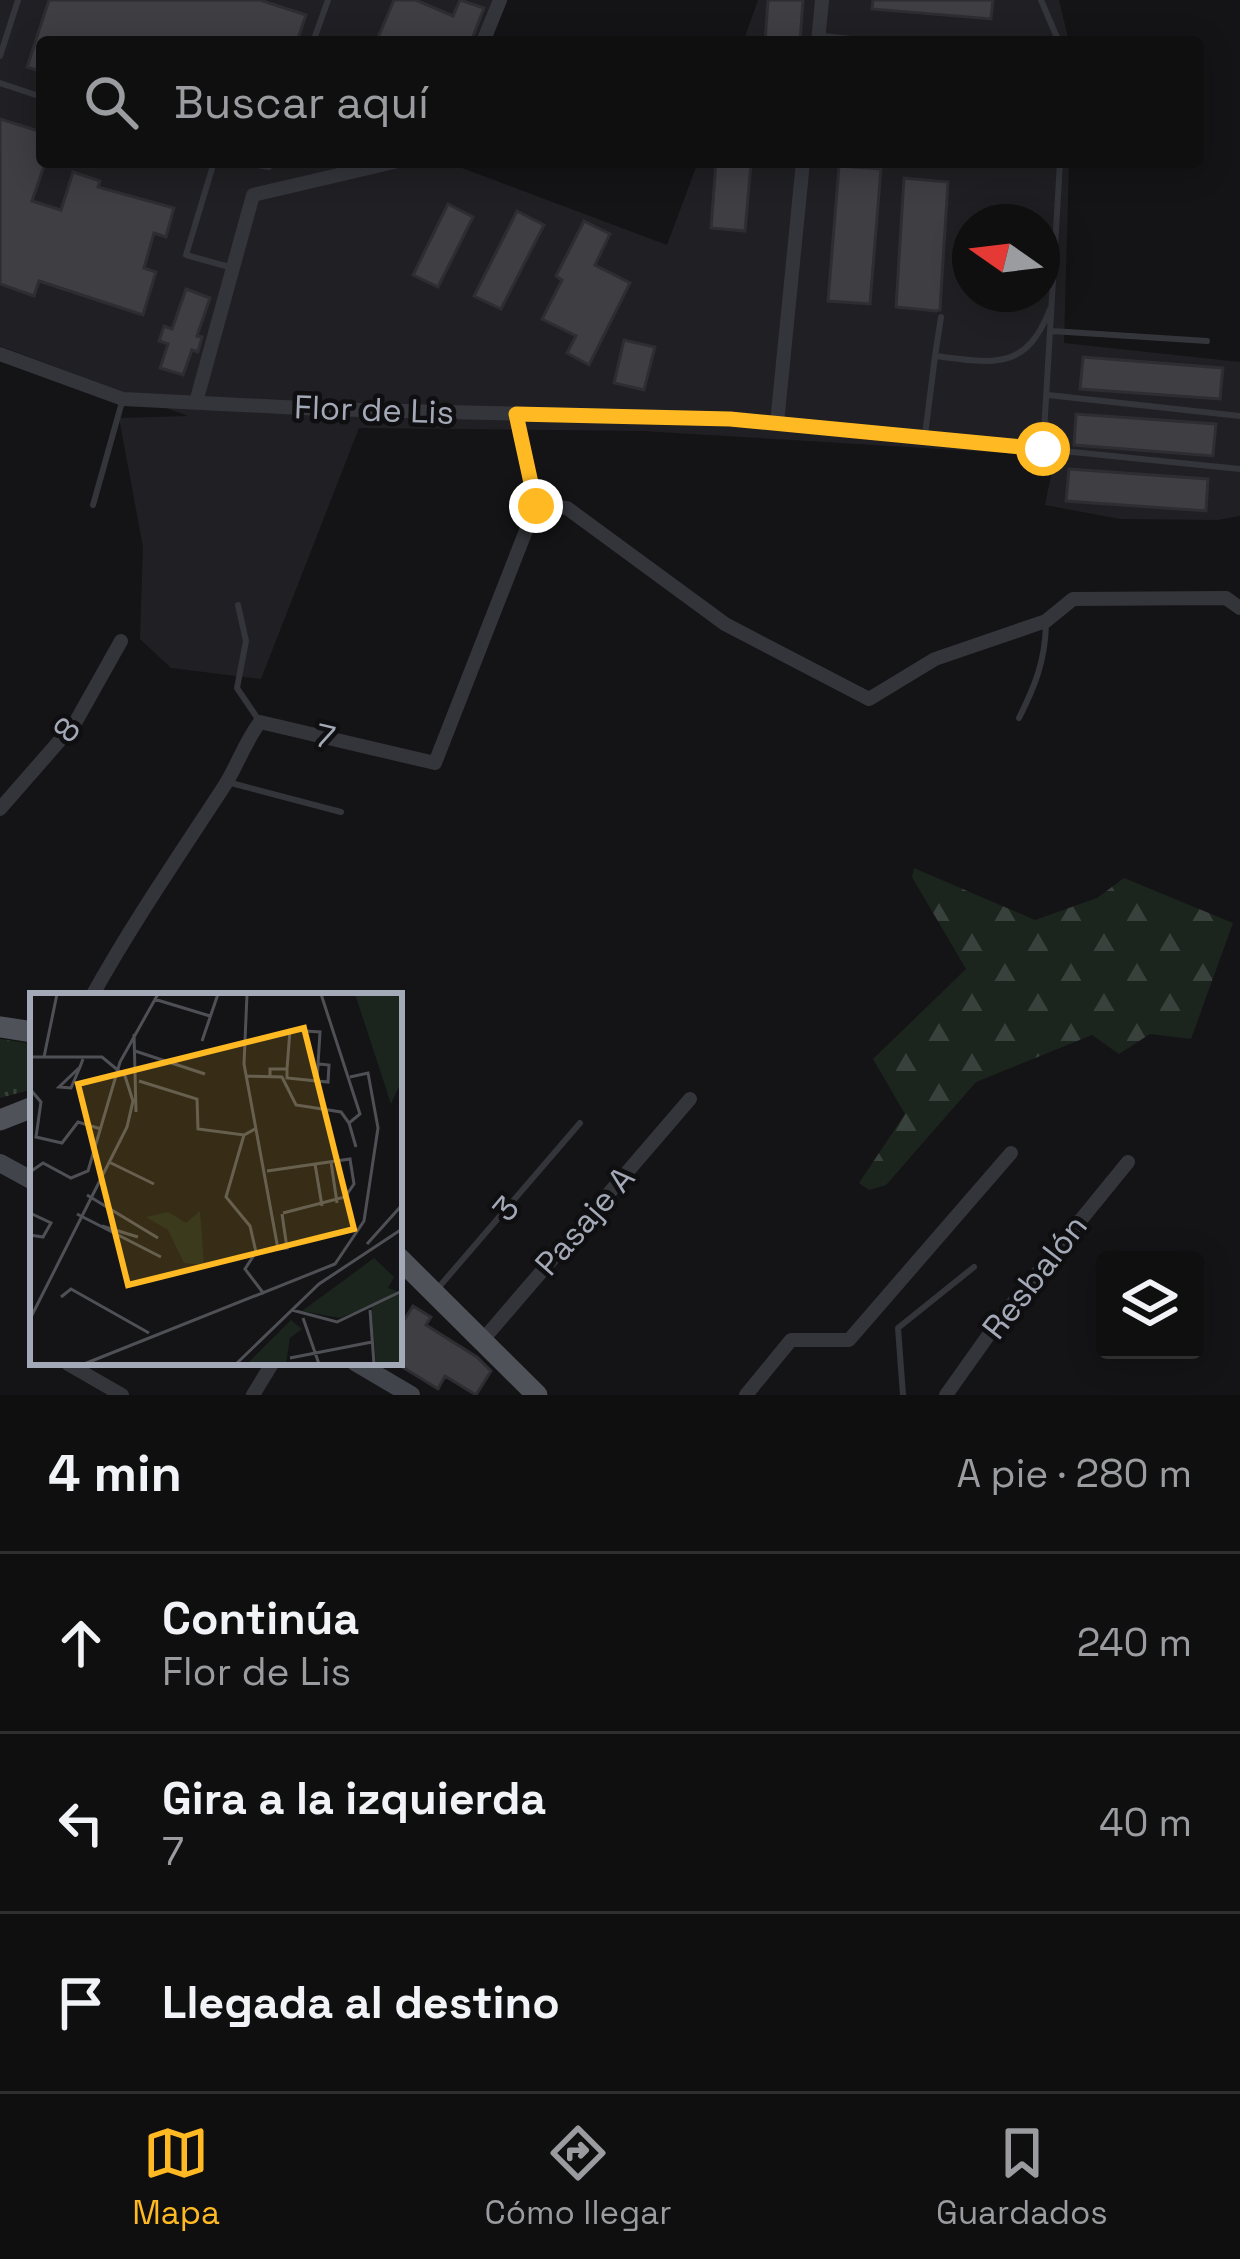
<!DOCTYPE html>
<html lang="es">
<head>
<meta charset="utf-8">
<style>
  body { margin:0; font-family:"Space Grotesk",sans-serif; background:#1d1d1e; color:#f1f3f6 }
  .controls { position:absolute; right:36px; bottom:36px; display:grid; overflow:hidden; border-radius:12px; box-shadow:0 6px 30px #0003 }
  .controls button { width:108px; height:108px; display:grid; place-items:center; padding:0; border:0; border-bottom:3px solid #2f2f30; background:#0f0f10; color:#f1f3f6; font:60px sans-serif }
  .compass { position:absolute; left:952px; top:204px; width:108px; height:108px; border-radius:50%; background:#0f0f10; box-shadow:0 6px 30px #0003; rotate:284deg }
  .stop { position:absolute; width:36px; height:36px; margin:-27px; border:9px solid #ffb922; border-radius:50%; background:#fff }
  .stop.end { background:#ffb922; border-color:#fff; box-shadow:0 3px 12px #0008 }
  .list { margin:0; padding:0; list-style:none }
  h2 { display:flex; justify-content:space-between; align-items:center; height:156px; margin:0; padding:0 48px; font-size:51px }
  h2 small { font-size:39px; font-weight:400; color:#9b9c9f }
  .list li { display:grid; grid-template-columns:78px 1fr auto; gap:36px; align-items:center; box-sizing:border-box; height:180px; padding:0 48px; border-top:3px solid #2f2f30 }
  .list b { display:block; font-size:45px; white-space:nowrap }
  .list p { margin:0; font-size:39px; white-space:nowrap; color:#9b9c9f }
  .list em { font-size:39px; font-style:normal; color:#9b9c9f }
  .icon { flex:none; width:66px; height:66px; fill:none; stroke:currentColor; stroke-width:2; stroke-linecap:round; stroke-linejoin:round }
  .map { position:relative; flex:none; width:1240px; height:1395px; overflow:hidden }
  .search { position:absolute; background:#0f0f10; box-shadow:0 6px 30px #0003; left:36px; right:36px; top:36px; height:132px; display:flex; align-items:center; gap:30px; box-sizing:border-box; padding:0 42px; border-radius:12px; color:#9b9c9f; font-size:45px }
  .sheet { height:696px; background:#0f0f10 }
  nav { display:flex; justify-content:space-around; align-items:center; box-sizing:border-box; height:168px; border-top:3px solid #2f2f30; background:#0f0f10; font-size:33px; color:#9b9c9f }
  nav a { display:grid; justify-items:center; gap:6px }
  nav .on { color:#ffb922 }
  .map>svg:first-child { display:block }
  .built { fill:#201f23; fill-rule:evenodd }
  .grass { fill:url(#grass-tufts) }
  .forest { fill:url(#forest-firs) }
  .building { fill:#3e3e43; stroke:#2d2d32; stroke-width:3 }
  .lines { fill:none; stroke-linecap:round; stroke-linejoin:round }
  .service { stroke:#34353b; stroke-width:6 }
  .minor { stroke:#34353b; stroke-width:14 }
  .secondary { stroke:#42444b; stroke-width:18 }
  .primary { stroke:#50525a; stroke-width:21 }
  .route { stroke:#ffb922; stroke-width:15 }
  .labels { text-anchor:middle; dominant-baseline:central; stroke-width:9; stroke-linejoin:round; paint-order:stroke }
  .street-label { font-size:33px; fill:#a4a9b7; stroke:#0f0f11 }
  .inset-road { fill:none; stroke:#4e5056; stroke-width:3 }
  .view { fill:#ffb922; fill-opacity:0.15; stroke:#ffb922; stroke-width:6 }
  .inset-edge { fill:none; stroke:#a4a9b7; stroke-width:6 }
</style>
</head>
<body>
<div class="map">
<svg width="1240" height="1395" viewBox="0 0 1240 1395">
  <defs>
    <pattern id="grass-tufts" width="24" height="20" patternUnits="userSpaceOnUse" patternTransform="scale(3)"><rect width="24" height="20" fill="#1b241d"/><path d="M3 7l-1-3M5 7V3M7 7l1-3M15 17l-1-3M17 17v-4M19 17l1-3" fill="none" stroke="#39413c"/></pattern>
    <pattern id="forest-firs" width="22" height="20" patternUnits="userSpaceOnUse" patternTransform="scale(3)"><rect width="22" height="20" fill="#1b241d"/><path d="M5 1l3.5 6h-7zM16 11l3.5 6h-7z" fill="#39413c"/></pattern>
  </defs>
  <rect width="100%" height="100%" fill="#141416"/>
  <path class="built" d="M 0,0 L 503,0 L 488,42 L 42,42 L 42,162 L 446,162 L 667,245 L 698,162 L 1069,162 L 1064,343 L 1240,362 L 1240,516 L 1218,520 L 1120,519 L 1045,505 L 1055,456 L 643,431 L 359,428 L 261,679 L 171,668 L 140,639 L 143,547 L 119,418 L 188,416 L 0,346 ZM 970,222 L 1042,222 L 1042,294 L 970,294 Z
    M 758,0 L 1059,0 L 1069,42 L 743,42 Z"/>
  <path class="grass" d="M 0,1039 L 33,1044 L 33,1089 L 0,1098 Z"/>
  <path class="forest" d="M 914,868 L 1035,920 L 1097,898 L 1124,878 L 1233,923 L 1191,1039 L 1150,1034 L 1119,1054 L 1092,1035 L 976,1082 L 886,1185 L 869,1190 L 859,1183 L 905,1114 L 873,1059 L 966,969 L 912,877 Z"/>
  <path class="building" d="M 49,0 L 260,0 L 306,15 L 297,42 L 42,42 L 42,72 L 27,67 Z
    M 394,0 L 416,0 L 453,16 L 460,0 L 484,8 L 471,42 L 376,42 Z
    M 768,0 L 803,0 L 800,42 L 765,42 Z
    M 873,0 L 993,0 L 991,19 L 872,9 Z
    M 0,119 L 42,132 L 45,163 L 32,201 L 61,210 L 73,172 L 100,181 L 98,187 L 174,208 L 166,237 L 154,233 L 144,268 L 156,272 L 143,315 L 39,281 L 34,296 L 0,284 Z
    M 716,162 L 751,164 L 745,231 L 711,228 Z
    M 839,166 L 881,169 L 870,304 L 828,301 Z
    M 904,178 L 948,182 L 940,310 L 936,311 L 896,307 Z
    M 448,204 L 473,217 L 438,287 L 413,275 Z
    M 517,211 L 544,225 L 501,309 L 474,296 Z
    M 584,221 L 610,234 L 595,265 L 630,283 L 589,365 L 567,353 L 576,336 L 542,319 L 562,280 L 556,276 Z
    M 186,289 L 210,298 L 197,336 L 202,337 L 198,352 L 192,350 L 183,375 L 160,368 L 168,344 L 159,341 L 164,326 L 172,329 Z
    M 624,340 L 655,347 L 644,390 L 614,383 Z
    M 1083,357 L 1223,368 L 1220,399 L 1080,389 Z
    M 1076,414 L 1216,424 L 1213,456 L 1074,445 Z
    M 1069,469 L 1208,479 L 1206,511 L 1066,501 Z
    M 413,1306 L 431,1317 L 426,1325 L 477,1357 L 491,1371 L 476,1395 L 445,1376 L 438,1389 L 399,1365 L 399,1328 Z"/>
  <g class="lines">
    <path class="service" d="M 1041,0 L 1059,42
      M 822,36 L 880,42
      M 313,42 L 328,0
      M 0,56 L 18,0
      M 0,83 L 42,97
      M 214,162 L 186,255 L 233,268
      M 243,162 L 269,167 L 271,162
      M 1060,162 L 1043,449 L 1240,469
      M 1052,331 L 1207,341
      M 935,356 L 941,317
      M 1048,395 L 1240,416
      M 925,435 L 935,356 C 993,363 1026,372 1050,309
      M 93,505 L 122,402
      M 238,605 L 246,641 L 237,688 L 258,719
      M 1019,718 C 1035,686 1045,661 1046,625
      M 231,783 L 341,812
      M 439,1287 L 580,1123
      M 903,1395 L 898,1328 L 974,1267"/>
    <path class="minor" d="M 483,42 L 500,0
      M 818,42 L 822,0
      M 0,354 L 123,399 L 322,409 L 730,419 L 1043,449
      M 196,402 L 253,195 L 394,162
      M 777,423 L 803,162
      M 536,505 L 567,508 L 725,624 L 869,699 L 935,659 L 1046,621 L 1073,599 L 1226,598 L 1240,608
      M 0,809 L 75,723 L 121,641
      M 92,996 C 132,924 178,857 223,788 C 237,767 244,743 260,722 L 435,763 L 536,505 L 516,414
      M 481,1342 L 690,1099
      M 68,1364 L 122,1395
      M 253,1395 L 273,1362
      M 746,1395 L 791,1340 L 849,1340 L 1011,1153
      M 946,1395 L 1000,1319 L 1128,1162"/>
    <path class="secondary" d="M 0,1163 L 33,1181
      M 355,1362 L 411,1395"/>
    <path class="primary" d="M 0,1027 L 33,1032
      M 0,1120 L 33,1107
      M 399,1258 L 537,1395"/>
  </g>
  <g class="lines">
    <path class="route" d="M 536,506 L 516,414 L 730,419 L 1043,449"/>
  </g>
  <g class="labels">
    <g class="street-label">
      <text transform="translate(374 410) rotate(2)">Flor de Lis</text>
      <text transform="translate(67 730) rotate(-53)">8</text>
      <text transform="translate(325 737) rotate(13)">7</text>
      <text transform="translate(506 1209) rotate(-50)">3</text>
      <text transform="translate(585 1221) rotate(-49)">Pasaje A</text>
      <text transform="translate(1035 1277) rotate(-52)">Resbalón</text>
    </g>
  </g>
  <g transform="translate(30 993)">
    <rect width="372" height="372" fill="#141416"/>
    <path d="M 344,265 L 364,284 L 358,295 L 372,300 L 372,371 L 346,371 L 341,313 L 309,325 L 272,318 ZM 261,327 L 272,336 L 260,345 L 256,371 L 217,371 Z" fill="#1b241d"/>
    <path d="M 325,1 L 372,1 L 372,87 L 361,111 ZM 170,218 L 174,272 L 154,270 L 138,237 L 116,224 L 138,219 L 156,230 Z" fill="#1b241d"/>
    <path class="inset-road" d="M 217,1 L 214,71 L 248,256 L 257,255 L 252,221M 291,1 L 330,121 L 319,130 L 326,154M 124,6 L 180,23M 104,41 L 106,119M 172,48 L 188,1M 105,58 L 175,81M 0,64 L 72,64 L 95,83 L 103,108 L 97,134 L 0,326M 14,64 L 27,1M 50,74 L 29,94 L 41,95 L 50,74 L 53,66M 216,83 L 252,84 L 266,112 L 311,119 L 319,130M 240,84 L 240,76 L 257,76 L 257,85 L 287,88 L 290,39 L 260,37 L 257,76M 109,88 L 167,106 L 168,136 L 214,142 L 227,135M 287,88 L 298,89 L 299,72 L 289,71M 0,96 L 11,109 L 6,144 L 32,150 L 48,129 L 71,136M 214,142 L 196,204 L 220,233 L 226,259 L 215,276 L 234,301M 79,169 L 124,191M 301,169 L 307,210M 285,171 L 292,213M 237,178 L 320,166 L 324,191 L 315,204 L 253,220M 0,179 L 13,170 L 41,185 L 58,178 L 90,69 L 128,1M 57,202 L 128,245M 0,220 L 21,230 L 13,244 L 0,242M 47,221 L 131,264M 72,233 L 108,244M 337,251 L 372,212M 31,304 L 41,296 L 119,340M 262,317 L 307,329 L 372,298M 340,317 L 344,371M 273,325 L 289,371M 260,365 L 342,349M 54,371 L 305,271 L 334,228 L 348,135 L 338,80 L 320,84M 206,371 L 289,291 L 372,236"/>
    <path class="view" d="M 274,35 L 324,236 L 98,292 L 48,91 Z"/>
    <rect width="372" height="372" class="inset-edge"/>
  </g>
</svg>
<div class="controls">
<button><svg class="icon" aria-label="layers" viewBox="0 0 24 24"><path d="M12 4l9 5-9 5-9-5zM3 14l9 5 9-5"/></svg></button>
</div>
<svg class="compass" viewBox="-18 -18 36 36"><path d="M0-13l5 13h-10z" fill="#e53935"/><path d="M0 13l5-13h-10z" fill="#9b9c9f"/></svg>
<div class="stop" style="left:1043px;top:449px"></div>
<div class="stop end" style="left:536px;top:506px"></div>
<div class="search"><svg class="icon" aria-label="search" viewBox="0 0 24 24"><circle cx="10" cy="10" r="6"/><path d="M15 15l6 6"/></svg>Buscar aquí</div>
</div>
<section class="sheet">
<h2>4 min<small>A pie · 280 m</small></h2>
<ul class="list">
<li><svg class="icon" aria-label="ahead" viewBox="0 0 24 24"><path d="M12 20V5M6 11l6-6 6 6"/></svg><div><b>Continúa</b><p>Flor de Lis</p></div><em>240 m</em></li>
<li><svg class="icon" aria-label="left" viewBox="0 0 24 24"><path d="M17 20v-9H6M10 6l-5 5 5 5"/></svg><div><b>Gira a la izquierda</b><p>7</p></div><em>40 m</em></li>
<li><svg class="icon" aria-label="arrive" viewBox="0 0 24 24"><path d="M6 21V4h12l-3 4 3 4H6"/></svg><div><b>Llegada al destino</b></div></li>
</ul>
</section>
<nav>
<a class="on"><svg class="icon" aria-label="map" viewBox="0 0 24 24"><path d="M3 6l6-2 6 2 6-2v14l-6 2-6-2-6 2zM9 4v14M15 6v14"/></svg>Mapa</a>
<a><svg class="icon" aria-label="directions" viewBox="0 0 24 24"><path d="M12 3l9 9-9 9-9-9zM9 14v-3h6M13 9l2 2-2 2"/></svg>Cómo llegar</a>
<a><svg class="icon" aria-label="saved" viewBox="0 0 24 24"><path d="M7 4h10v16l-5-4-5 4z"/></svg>Guardados</a>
</nav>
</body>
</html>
